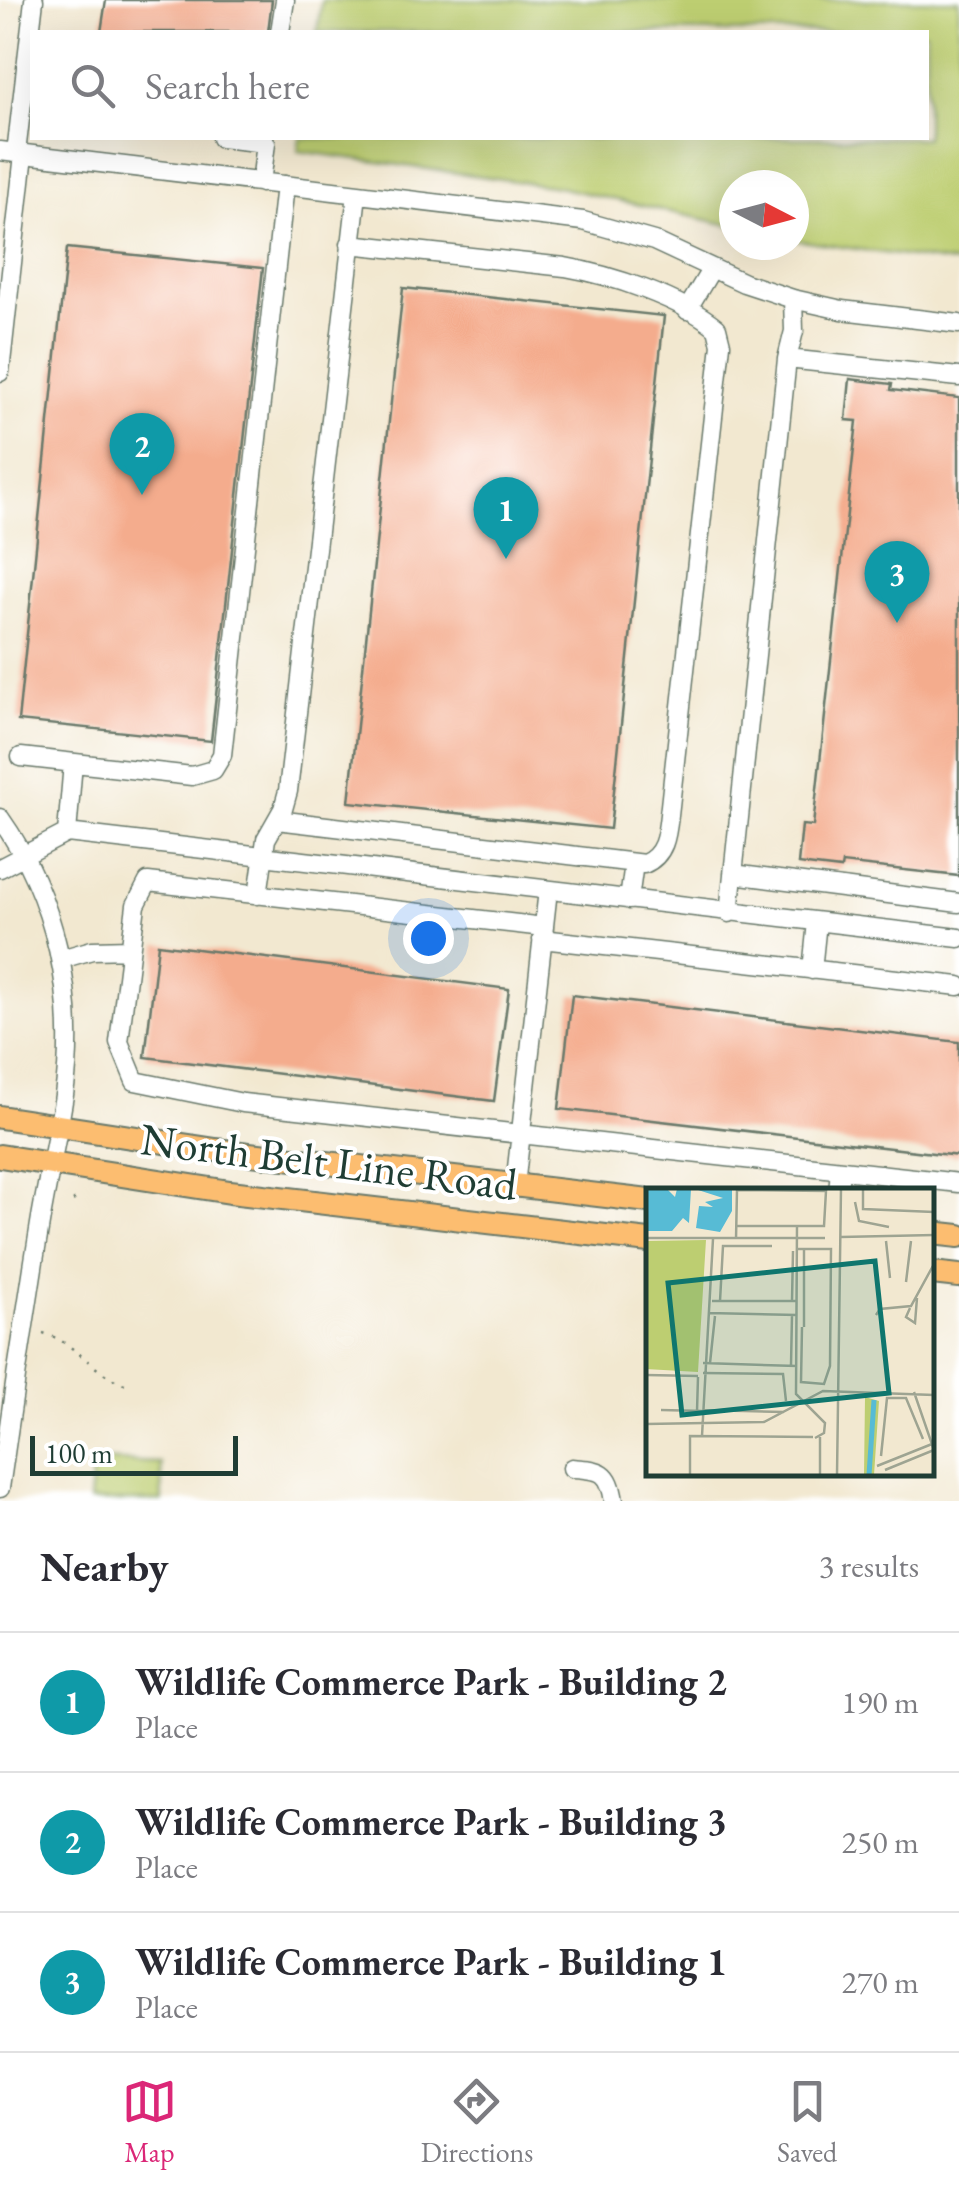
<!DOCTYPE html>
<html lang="en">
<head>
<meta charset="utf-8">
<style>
  body { margin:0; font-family:"EB Garamond",serif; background:#f2f2f3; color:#2b2b33 }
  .compass { position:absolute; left:719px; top:170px; width:90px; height:90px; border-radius:50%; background:#fff; box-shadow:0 10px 40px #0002; rotate:96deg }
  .scale { position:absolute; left:30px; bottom:25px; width:208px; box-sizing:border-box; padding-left:10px; border:5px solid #1f3d34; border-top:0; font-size:28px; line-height:35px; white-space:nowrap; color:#1f3d34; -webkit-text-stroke:8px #fff; paint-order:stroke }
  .you { position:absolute; left:428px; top:938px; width:35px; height:35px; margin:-25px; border:8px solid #fff; border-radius:50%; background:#1a73e8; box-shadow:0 0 0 15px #1a73e833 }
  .badge { display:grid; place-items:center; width:65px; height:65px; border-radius:50%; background:#db2777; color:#fff; font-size:32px; font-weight:700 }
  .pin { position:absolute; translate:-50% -82px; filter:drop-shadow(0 2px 5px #0008) }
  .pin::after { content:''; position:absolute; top:52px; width:35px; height:30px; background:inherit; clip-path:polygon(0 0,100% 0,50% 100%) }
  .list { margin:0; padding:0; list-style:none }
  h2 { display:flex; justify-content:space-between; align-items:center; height:130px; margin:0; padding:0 40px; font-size:42px }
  h2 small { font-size:32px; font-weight:400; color:#7c7c81 }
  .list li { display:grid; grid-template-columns:65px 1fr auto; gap:30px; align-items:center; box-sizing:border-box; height:140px; padding:0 40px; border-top:2px solid #e1e1e2 }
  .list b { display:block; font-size:38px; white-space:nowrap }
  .list p { margin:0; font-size:32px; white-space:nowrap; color:#7c7c81 }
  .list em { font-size:32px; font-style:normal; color:#7c7c81 }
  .icon { flex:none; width:55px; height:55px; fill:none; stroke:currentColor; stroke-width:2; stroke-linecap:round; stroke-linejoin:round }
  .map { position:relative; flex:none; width:959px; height:1501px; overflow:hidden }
  .search { position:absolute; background:#fff; box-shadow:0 10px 40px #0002; left:30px; right:30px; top:30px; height:110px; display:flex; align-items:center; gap:25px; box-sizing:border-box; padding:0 35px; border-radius:0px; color:#7c7c81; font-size:38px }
  .sheet { height:550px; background:#fff }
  nav { display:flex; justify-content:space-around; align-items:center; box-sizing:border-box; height:140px; border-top:2px solid #e1e1e2; background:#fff; font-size:28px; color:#7c7c81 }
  nav a { display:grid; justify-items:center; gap:5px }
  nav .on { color:#db2777 }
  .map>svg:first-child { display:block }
  .green { fill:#bdce71; stroke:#6e8652; stroke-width:2.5 }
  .building { fill:#f4ac8d }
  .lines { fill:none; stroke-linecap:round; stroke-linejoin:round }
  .minor-casing { stroke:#69796b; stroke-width:21 }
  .major-casing { stroke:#69796b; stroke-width:26 }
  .path { stroke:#69796b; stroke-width:2.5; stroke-dasharray:2.5 8; stroke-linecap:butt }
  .minor { stroke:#fff; stroke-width:18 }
  .major { stroke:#fcbd6f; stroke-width:22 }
  .labels { text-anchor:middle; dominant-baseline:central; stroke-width:8; stroke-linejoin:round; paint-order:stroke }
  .street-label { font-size:45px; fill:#1f3d34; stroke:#fff }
  .inset-river { fill:none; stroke:#57bbd5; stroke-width:5 }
  .inset-road { fill:none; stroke:#9ea492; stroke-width:2.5 }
  .view { fill:#0f766e; fill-opacity:0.15; stroke:#0f766e; stroke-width:5 }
  .inset-edge { fill:none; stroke:#1f3d34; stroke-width:5 }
</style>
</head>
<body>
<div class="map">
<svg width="959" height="1501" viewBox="0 0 959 1501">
  <rect width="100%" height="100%" fill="#fff"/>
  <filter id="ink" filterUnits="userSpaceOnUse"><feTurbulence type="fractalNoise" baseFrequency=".01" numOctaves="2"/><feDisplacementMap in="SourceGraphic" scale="20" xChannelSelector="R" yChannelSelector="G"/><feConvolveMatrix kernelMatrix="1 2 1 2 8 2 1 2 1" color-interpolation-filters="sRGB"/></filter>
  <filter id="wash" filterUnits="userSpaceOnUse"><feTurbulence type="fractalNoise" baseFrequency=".0048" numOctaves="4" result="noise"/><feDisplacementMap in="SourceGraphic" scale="40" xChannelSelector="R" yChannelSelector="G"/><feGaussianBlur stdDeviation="2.25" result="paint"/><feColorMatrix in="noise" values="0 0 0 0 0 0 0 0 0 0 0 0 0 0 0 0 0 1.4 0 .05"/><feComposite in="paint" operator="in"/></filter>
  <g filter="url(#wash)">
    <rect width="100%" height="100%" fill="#f2e8d0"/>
    <path class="green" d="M 322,0 L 959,0 L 959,264 L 794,240 L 794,185 L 734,185 L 734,226 L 558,187 L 298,151 L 300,138 L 926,138 L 926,32 L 317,32 Z
      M 93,1460 L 161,1463 L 162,1501 L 89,1501 Z"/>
    <g id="blocks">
      <path class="building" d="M 106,0 L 272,0 L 268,32 L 101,32 Z
        M 67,248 L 263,268 L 211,741 L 18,721 Z
        M 403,288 L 664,316 L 610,829 L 349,802 Z
        M 850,379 L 892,384 L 891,390 L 959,398 L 959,876 L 842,863 L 841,869 L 798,864 L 802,825 L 813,826 L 857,421 L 846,420 Z
        M 158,944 L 509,989 L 494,1101 L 145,1057 Z
        M 572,995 L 959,1042 L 959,1156 L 559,1109 Z"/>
    </g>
  </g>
  <g filter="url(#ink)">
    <use href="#blocks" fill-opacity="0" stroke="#69796b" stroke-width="2.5"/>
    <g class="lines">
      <g class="minor-casing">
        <path id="minor" d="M 280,32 L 285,0
          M 221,138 L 266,143 L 261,183
          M 0,151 L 583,221 L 654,241 L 744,283 L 793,299 L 842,310 L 959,324
          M 16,153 L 34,0
          M 793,299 L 794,331 L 787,359 L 959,377
          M 687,310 L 712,268
          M 0,372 L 24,154
          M 21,757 L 192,776 L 213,770 L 222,755 L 285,185
          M 0,818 C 56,897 78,999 64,1095 C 57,1140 46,1185 39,1230 C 25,1316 12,1402 0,1488
          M 277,820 L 644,864 C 668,854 667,829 670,806 L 721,344 L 717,328 C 681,298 611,275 565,267 L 350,244
          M 67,833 L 73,763
          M 0,868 L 67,833 L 959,938
          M 733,874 L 959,903
          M 258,895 L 266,839 L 283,809 L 288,791 L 357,194
          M 629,900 L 634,863
          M 729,913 L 787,359
          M 544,927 L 148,882 L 136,905 L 119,1042 L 135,1081 L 243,1103 L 959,1183
          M 542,939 L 959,986
          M 61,959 L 92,950 L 130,949
          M 812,970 L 817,922
          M 515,1186 L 548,890
          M 838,1191 L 840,1170
          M 572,1468 C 601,1470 609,1470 614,1501"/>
      </g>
      <g class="major-casing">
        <path id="major" d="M 0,1117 L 216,1150 L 649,1201
          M 0,1156 L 230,1192 L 649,1241
          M 932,1233 L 959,1236
          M 932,1273 L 959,1276"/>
      </g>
      <path class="path" d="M 73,1201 L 79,1196
        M 43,1333 C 77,1343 92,1373 125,1384"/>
      <use href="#minor" class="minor"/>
      <use href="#major" class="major"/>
    </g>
  </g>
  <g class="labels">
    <g class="street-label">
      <text transform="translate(329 1161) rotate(7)">North Belt Line Road</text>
    </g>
  </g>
  <g transform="translate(646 1188)">
    <rect width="288" height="288" fill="#f2e8d0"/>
    <path d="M 60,52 L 52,184 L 0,181 L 0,53 ZM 219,209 L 233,213 L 228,287 L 218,287 Z" fill="#bdce71"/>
    <path d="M 0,1 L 21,1 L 29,9 L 31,1 L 45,1 L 43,35 L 37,30 L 26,43 L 0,43 ZM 49,1 L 86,1 L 86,23 L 74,44 L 50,40 L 53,18 L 67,19 L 59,14 L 77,10 Z" fill="#57bbd5"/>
    <path class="inset-river" d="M 223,287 L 228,212"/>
    <path class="inset-road" d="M 217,1 L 217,21 L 288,24M 209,14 L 213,33 L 243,39M 151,38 L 150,206 L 179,235 L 178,245 L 169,250M 195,49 L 288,47M 0,50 L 179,50M 90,51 L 91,2 L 180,3 L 178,38 L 90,38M 240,53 L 244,90M 151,61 L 185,61 L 184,178 L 178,196 L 155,194 L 156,139M 260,94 L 265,53M 66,113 L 74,113 L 77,58 L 126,58M 74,113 L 151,113M 146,113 L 147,63M 264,120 L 260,129 L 269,135 L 271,110M 63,125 L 151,127M 230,127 L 234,121 L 265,118 L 288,76M 158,139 L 158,61M 57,175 L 151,178M 64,175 L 69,128M 145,177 L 146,127M 57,185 L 137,186 L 140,213M 0,187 L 52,188M 15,222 L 57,223M 57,222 L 138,224M 51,223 L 52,189M 0,236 L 118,234 L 177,203 L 288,207M 56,248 L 67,51M 174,249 L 174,287M 235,268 L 241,210 L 260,210 L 277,251M 231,278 L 286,256M 239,282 L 288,262 L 268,204M 44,287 L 44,248 L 167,249M 191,287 L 195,1"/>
    <path class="view" d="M 229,73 L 243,205 L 36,227 L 22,95 Z"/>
    <rect width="288" height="288" class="inset-edge"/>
  </g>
</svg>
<svg class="compass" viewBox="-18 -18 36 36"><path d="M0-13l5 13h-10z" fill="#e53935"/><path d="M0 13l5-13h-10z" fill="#7c7c81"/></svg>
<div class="scale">100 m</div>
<div class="you"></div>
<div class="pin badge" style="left:506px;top:559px;background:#0f9aa8">1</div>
<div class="pin badge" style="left:142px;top:495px;background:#0f9aa8">2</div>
<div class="pin badge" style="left:897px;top:623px;background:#0f9aa8">3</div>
<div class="search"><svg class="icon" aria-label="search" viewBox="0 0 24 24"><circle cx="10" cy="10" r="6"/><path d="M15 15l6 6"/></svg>Search here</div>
</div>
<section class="sheet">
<h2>Nearby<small>3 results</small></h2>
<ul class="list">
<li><span class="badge" style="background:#0f9aa8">1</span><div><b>Wildlife Commerce Park - Building 2</b><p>Place</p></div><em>190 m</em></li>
<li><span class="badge" style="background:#0f9aa8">2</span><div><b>Wildlife Commerce Park - Building 3</b><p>Place</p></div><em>250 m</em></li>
<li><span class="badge" style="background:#0f9aa8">3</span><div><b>Wildlife Commerce Park - Building 1</b><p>Place</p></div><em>270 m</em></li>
</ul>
</section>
<nav>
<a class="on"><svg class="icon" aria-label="map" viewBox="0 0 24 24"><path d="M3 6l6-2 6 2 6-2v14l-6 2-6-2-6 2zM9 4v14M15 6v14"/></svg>Map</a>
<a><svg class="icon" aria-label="directions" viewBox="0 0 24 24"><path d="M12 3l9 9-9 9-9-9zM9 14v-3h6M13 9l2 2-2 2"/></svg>Directions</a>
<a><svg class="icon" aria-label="saved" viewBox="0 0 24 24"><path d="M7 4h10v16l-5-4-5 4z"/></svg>Saved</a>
</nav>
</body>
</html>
